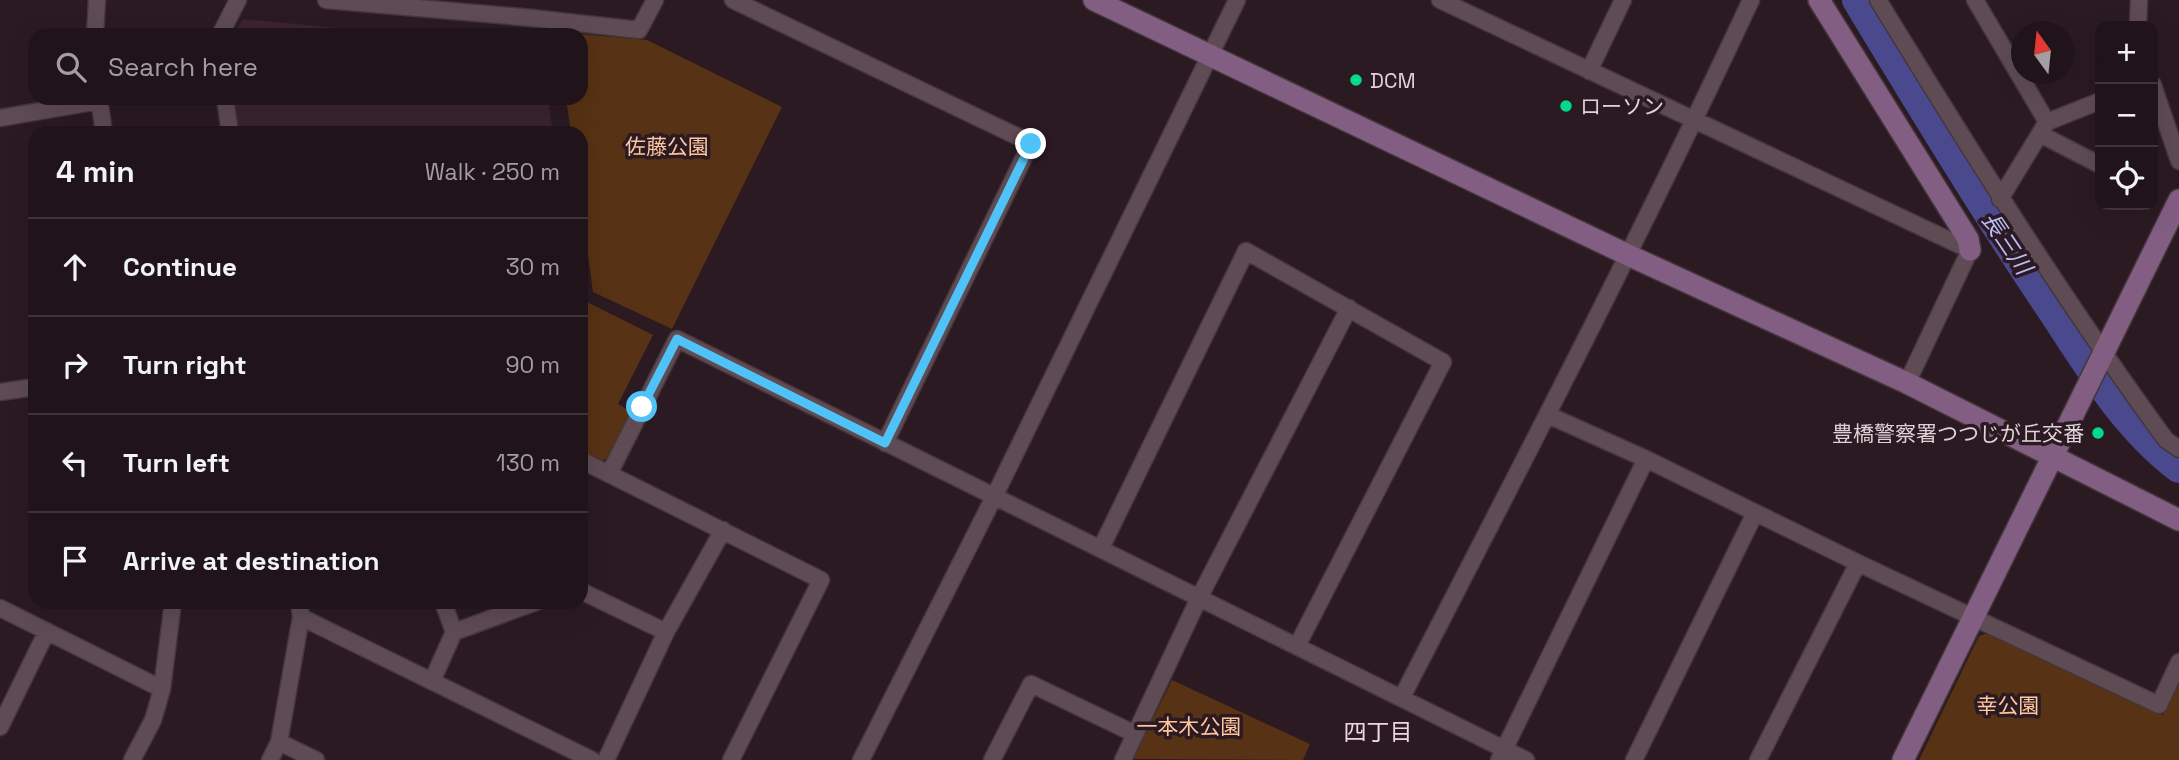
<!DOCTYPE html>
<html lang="en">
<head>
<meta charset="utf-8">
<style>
  body { margin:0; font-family:"Space Grotesk","Noto Sans JP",sans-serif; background:#281d23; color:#f1f3f6 }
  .controls { position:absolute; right:21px; top:21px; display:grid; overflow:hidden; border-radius:14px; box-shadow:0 7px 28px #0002 }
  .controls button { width:63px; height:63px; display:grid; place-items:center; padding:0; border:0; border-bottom:2px solid #3d3339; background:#20141a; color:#f1f3f6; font:35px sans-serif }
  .compass { position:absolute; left:2011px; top:21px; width:63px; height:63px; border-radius:50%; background:#20141a; box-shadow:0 7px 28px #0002; rotate:345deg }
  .stop { position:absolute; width:21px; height:21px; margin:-16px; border:5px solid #4fc3f7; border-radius:50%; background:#fff }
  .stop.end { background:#4fc3f7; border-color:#fff; box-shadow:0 2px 7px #0008 }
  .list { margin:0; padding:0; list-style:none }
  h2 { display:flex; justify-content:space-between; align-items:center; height:91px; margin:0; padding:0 28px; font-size:30px }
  h2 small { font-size:23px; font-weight:400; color:#a29ea2 }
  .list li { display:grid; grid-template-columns:46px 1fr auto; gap:21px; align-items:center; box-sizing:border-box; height:98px; padding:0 28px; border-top:2px solid #3d3339 }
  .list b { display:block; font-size:26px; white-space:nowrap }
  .list em { font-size:23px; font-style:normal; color:#a29ea2 }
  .icon { flex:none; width:38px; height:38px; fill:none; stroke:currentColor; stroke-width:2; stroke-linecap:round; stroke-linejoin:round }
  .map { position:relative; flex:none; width:2179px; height:760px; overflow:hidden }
  .search { position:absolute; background:#20141a; box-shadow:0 7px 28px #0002; left:28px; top:28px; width:560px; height:77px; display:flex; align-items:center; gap:18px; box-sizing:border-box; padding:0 24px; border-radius:21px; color:#a29ea2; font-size:26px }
  .panel { position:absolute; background:#20141a; box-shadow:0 7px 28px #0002; left:28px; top:126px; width:560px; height:483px; border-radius:21px }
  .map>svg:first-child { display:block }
  .built { fill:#3b242f }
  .green { fill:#583214 }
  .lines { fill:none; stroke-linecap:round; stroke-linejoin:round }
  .river { stroke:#4a498d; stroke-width:30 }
  .street-casing { stroke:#44363d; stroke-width:19 }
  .secondary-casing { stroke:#44363d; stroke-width:24 }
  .street { stroke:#5f4b54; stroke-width:16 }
  .secondary { stroke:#825e82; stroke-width:21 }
  .route { stroke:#4fc3f7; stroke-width:9 }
  .poi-dot { fill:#03d98b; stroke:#2b1a22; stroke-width:2.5 }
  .labels { text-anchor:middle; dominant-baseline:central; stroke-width:7; stroke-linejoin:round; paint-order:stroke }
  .poi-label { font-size:21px; fill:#dfd3d8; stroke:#2b1a22; text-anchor:start }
  .park-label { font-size:21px; fill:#ffc69e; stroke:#2b1a22 }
  .water-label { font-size:23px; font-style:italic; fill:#babdf9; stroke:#2b1a22 }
  .neighbourhood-label { font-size:23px; fill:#eed5e0; stroke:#2b1a22 }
</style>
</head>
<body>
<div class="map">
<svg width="2179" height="760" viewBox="0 0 2179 760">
  <rect width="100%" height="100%" fill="#2b1a22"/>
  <path class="built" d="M 243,19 L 412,35 L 233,35 Z
    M 232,98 L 548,98 L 553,133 L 238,133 Z"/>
  <path class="green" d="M 556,32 L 647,40 L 782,107 L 672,329 L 593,292 L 581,205 L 581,133 L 571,133 L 566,98 L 581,98 L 581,35 L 557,35 Z
    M 581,299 L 653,335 L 618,404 L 633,413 L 609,458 L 600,461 L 581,452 Z
    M 1988,633 L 2163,715 L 2179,681 L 2179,760 L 1919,760 L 1979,636 Z
    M 1172,680 L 1310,744 L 1303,760 L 1133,759 Z"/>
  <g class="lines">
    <path class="river" d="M 1857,0 C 1919,102 1980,203 2047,303 C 2086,361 2122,425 2179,468"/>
    <g class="street-casing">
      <path id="street" d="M 326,0 L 532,18 L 639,30 L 655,0
        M 733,0 L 1031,143 L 885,443
        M 1440,0 L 1970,250 L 1907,383
        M 1878,0 C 1970,150 2062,298 2166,440 L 2179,449
        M 1975,0 L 2047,122
        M 2138,26 L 2139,0
        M 95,35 L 97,0
        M 220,35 L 238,0
        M 1589,71 L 1623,0
        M 2153,85 L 2179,161
        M 99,98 L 104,133
        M 225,98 L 230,133
        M 0,118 L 99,101
        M 2040,134 L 2100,165
        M 2000,199 L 2047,122 L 2100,101
        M 0,392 L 35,387
        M 1548,415 L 1646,459 L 1858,563 L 2159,705 L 2179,662
        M 581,460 L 821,580 L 731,760
        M 609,474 L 677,339 L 1526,760
        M 1101,548 L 1246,251 L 1443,362 L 1297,646
        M 581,591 L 666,632
        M 0,608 L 162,689
        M 301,617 L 592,760
        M 454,632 L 536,602
        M 432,681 L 454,632 L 443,602
        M 1402,697 C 1521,466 1641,236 1751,0
        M 0,727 L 47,631
        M 279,742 L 316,760
        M 132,760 L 153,720 L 162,689 L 173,602
        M 270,760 L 279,742 L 301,617 L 299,602
        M 606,760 L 666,632 L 723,530
        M 861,760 L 994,497 L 1237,0
        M 992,760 L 1031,684 L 1135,734
        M 1123,760 L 1199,598 L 1349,308
        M 1499,760 L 1646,459
        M 1634,760 L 1755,513
        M 1758,760 L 1858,563"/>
    </g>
    <g class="secondary-casing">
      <path id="secondary" d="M 1094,0 L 1628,255 L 1907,383 L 2179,520
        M 1819,0 L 1968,239 L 1970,250
        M 1903,760 L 2179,200"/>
    </g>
    <use href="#street" class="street"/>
    <use href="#secondary" class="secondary"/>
  </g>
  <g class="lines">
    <path class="route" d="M 642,407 L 677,339 L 885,443 L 1031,144"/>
  </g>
  <g class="poi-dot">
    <circle cx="1356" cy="80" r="7"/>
    <circle cx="1566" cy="106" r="7"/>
    <circle cx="2098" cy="433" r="7"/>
  </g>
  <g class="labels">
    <g class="poi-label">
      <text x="1370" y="80">DCM</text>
      <text x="1580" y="106">ローソン</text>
      <text x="2084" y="433" text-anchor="end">豊橋警察署つつじが丘交番</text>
    </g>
    <g class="park-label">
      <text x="667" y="146">佐藤公園</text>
      <text x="2008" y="705">幸公園</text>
      <text x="1189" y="726">一本木公園</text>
    </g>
    <g class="water-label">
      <text transform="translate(2007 243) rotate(56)">長三川</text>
    </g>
    <g class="neighbourhood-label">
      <text x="1378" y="732">四丁目</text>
    </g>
  </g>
</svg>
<div class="controls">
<button>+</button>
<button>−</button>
<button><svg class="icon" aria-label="locate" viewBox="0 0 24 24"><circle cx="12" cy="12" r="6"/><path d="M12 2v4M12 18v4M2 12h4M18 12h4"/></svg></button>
</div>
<svg class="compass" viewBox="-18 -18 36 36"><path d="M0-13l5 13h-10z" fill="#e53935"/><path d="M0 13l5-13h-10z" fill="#a29ea2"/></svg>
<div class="stop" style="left:642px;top:407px"></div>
<div class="stop end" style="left:1031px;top:144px"></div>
<div class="search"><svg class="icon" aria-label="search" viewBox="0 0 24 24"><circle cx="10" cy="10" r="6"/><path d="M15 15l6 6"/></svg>Search here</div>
<section class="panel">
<h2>4 min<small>Walk · 250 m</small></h2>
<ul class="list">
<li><svg class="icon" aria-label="ahead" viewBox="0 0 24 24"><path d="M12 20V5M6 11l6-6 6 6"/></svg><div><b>Continue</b></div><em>30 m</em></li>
<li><svg class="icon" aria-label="right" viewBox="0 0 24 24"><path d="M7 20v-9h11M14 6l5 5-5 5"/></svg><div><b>Turn right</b></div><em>90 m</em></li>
<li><svg class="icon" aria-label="left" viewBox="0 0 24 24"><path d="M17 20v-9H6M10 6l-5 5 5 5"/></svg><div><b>Turn left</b></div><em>130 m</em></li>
<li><svg class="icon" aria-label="arrive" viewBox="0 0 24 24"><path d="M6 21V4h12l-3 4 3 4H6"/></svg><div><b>Arrive at destination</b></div></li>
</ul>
</section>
</div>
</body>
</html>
